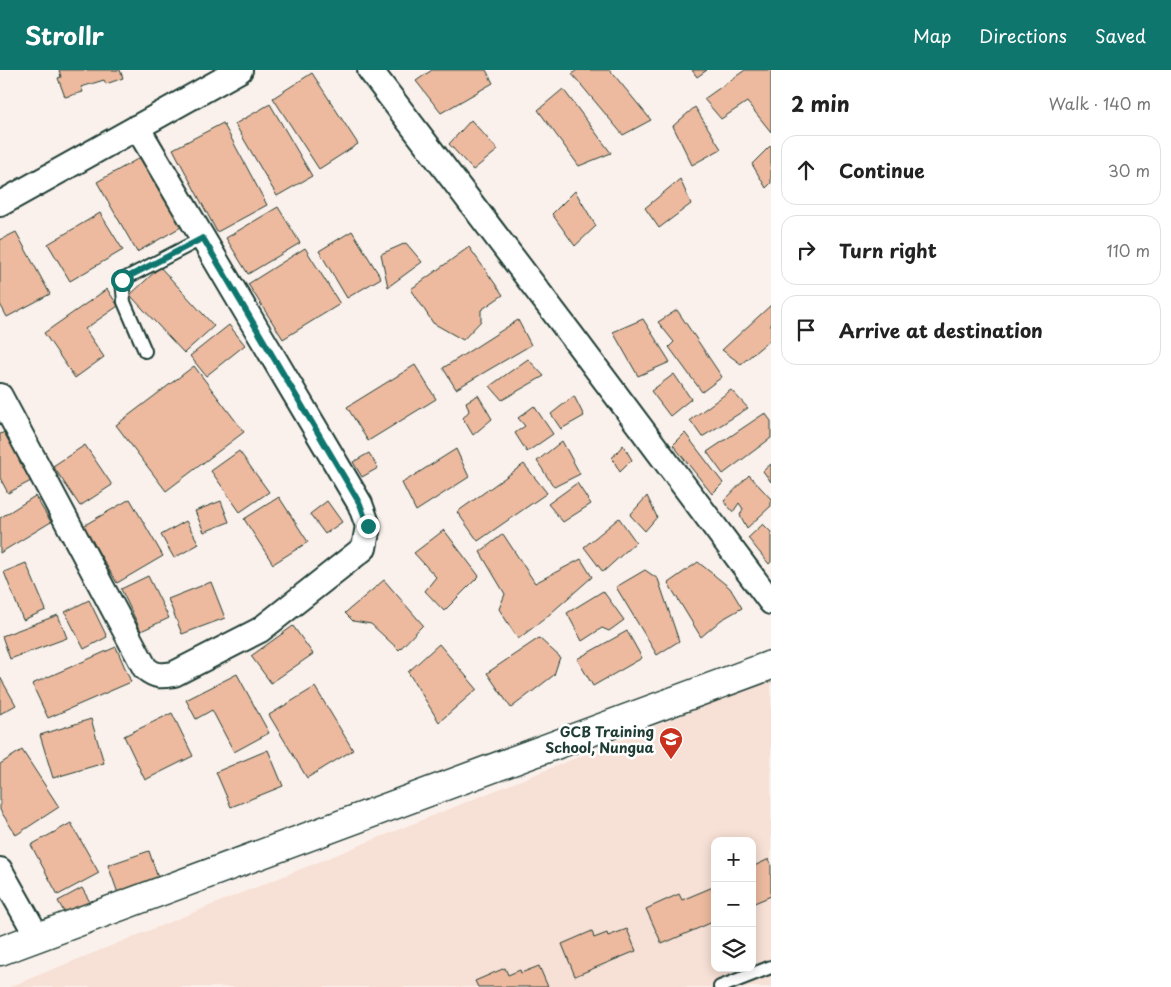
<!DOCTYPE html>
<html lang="en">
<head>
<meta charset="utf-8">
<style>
  body { margin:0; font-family:"Playpen Sans",sans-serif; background:#f6f6f6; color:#222 }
  .controls { position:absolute; right:15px; bottom:15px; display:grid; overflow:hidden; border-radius:10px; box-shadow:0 2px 12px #0003 }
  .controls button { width:45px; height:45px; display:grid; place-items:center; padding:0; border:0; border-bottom:1px solid #e0e0e0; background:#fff; color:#222; font:25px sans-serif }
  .stop { position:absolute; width:15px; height:15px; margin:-11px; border:4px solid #0f766e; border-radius:50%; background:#fff }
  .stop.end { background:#0f766e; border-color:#fff; box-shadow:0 1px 5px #0008 }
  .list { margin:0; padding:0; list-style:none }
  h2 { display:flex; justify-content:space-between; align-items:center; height:65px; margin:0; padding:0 20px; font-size:21px }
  h2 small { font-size:16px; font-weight:400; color:#767676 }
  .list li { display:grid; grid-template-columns:32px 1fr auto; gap:15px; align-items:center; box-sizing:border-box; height:70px; margin:0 10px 10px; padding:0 10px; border:1px solid #e0e0e0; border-radius:15px }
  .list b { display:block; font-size:19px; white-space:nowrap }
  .list em { font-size:16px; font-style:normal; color:#767676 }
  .icon { flex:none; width:28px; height:28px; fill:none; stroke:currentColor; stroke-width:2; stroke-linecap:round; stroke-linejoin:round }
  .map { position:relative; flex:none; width:771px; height:917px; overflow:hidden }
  header { display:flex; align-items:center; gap:30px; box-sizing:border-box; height:70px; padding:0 25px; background:#0f766e; color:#fff }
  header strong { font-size:24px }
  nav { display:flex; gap:28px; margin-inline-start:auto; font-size:18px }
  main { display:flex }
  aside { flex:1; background:#fff }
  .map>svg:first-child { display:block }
  .built { fill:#f7e0d5; fill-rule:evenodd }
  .building { fill:#edba9f; stroke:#1f3d34 }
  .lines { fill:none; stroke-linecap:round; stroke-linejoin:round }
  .service-casing { stroke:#1f3d34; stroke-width:16 }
  .minor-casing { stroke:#1f3d34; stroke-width:28 }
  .tertiary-casing { stroke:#1f3d34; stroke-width:31 }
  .service { stroke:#fff; stroke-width:12 }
  .minor { stroke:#fff; stroke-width:24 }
  .tertiary { stroke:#fff; stroke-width:28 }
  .route { stroke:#0f766e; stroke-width:6 }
  .labels { text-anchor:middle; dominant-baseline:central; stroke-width:5; stroke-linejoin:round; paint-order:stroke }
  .poi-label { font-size:14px; font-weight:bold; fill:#1f3d34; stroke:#fff; text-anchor:end }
</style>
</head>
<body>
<header>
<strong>Strollr</strong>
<nav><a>Map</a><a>Directions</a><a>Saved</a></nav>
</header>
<main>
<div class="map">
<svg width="771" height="917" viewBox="0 0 771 917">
  <rect width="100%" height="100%" fill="#fbf1ec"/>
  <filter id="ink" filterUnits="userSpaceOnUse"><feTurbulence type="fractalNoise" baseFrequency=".02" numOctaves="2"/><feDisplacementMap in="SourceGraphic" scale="10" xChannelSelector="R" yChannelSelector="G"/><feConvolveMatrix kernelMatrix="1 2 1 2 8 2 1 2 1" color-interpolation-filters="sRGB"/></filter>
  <g filter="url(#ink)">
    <path class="built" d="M 771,609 L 771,917 L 9,917 ZM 715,771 L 752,771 L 752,898 L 715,898 Z"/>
    <path class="building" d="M 59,0 L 120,0 L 123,8 L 106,14 L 104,10 L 81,17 L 83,22 L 65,27 L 58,8 L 61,7 Z
      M 432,0 L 486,0 L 493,13 L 441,43 L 416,11 Z
      M 577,0 L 610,0 L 651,50 L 623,65 L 572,4 Z
      M 692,0 L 707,0 L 697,7 Z
      M 745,0 L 771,0 L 771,62 L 747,32 L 721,49 L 704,29 Z
      M 312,3 L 358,74 L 319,99 L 273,28 Z
      M 563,19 L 611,83 L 579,96 L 538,40 Z
      M 270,34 L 312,106 L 277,126 L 235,54 Z
      M 695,37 L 721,79 L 692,95 L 673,56 Z
      M 471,50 L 498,80 L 473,100 L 449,74 Z
      M 223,53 L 267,135 L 217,162 L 173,79 Z
      M 771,75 L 771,113 L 766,118 L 752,94 Z
      M 141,87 L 181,157 L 137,182 L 97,112 Z
      M 680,109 L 691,134 L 659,158 L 645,138 Z
      M 575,121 L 596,156 L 575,176 L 552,144 Z
      M 278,137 L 300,173 L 248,204 L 226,168 Z
      M 100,143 L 123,180 L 70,211 L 48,174 Z
      M 352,161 L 381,208 L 347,228 L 319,181 Z
      M 16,162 L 50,224 L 7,247 L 0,234 L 0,170 Z
      M 406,173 L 422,192 L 388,217 L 381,184 Z
      M 469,177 L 503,225 L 481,240 L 481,251 L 463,270 L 433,253 L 411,219 Z
      M 305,178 L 340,234 L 283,269 L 248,214 Z
      M 160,197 L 214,256 L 184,283 L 130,225 Z
      M 107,219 L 118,236 L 85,259 L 104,287 L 75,308 L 44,263 Z
      M 771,235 L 771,269 L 741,294 L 722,280 Z
      M 677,240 L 722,307 L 702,322 L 669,277 L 674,272 L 658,252 Z
      M 643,249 L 670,292 L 638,306 L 613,262 Z
      M 518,250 L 531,275 L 456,319 L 443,298 Z
      M 229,255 L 245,275 L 206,306 L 190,286 Z
      M 528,289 L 544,306 L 502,330 L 490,316 Z
      M 415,295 L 436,329 L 368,371 L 347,337 Z
      M 194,296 L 244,362 L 166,421 L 116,355 Z
      M 674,304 L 691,329 L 670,346 L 651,321 Z
      M 731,320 L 748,338 L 702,367 L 690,350 Z
      M 478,325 L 492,349 L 473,365 L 463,348 L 469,341 L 466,332 Z
      M 574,326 L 584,346 L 561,359 L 551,344 Z
      M 534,336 L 553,364 L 527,382 L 515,363 L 525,356 L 518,348 Z
      M 765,343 L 771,351 L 771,368 L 723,404 L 707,382 Z
      M 5,362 L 31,411 L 8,423 L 0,408 L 0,364 Z
      M 685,363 L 723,413 L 712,424 L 673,375 Z
      M 562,371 L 580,404 L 554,417 L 537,391 Z
      M 85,375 L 112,415 L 80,436 L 53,396 Z
      M 623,375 L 632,390 L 620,402 L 612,388 Z
      M 456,379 L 469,407 L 416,441 L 402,413 Z
      M 239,381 L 269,422 L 240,442 L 211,401 Z
      M 369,383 L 378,398 L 362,407 L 353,392 Z
      M 524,394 L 547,423 L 478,471 L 457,442 Z
      M 771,394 L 771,412 L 763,401 Z
      M 749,405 L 771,429 L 771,436 L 747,458 L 740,445 L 743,439 L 739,433 L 733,442 L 724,431 Z
      M 577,413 L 591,434 L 563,452 L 548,434 Z
      M 35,426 L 51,452 L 0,483 L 0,448 Z
      M 647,426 L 657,447 L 645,461 L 630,445 Z
      M 279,427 L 308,472 L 273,494 L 244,449 Z
      M 130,429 L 163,486 L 117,513 L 83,456 Z
      M 221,431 L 229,452 L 204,462 L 195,441 Z
      M 327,431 L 342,452 L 325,464 L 310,444 Z
      M 619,448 L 636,472 L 603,502 L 584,477 Z
      M 186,451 L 199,474 L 174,488 L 161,465 Z
      M 763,454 L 771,462 L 771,492 L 769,494 L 748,468 Z
      M 444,460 L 479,506 L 444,541 L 425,521 L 436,507 L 414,483 Z
      M 503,464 L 535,513 L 581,489 L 592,507 L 543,550 L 518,569 L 499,539 L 505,524 L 480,482 Z
      M 698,492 L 730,518 L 742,538 L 721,550 L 701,567 L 668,513 Z
      M 26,493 L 46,540 L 23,550 L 4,502 Z
      M 645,500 L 658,509 L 679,571 L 657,585 L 616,517 Z
      M 148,506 L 169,548 L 141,561 L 121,519 Z
      M 384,510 L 423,555 L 399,580 L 371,554 L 353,551 L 345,543 Z
      M 211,512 L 225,548 L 182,564 L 168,529 Z
      M 603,521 L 624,550 L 609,561 L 602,558 L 582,571 L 567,543 Z
      M 89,530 L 107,567 L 84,579 L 65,542 Z
      M 58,545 L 67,568 L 10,589 L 2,566 Z
      M 293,556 L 313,584 L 271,613 L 251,586 Z
      M 627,561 L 642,588 L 593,616 L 577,589 Z
      M 539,568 L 560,587 L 554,605 L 511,638 L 487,603 Z
      M 439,574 L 477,619 L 439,652 L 408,602 Z
      M 116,577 L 131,612 L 48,648 L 32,614 Z
      M 237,604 L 269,663 L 234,682 L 212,640 L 196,649 L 186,630 Z
      M 0,607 L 16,635 L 0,644 Z
      M 315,617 L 353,680 L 307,708 L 269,645 Z
      M 172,643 L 193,686 L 145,710 L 124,666 Z
      M 91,649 L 104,693 L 53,708 L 40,665 Z
      M 22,680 L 59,737 L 16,765 L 0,740 L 0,694 Z
      M 268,680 L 283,716 L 231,737 L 216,702 Z
      M 71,753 L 99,803 L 58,825 L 31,775 Z
      M 149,781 L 160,814 L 120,829 L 108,795 Z
      M 769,789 L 771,794 L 771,826 L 752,834 L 752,797 Z
      M 713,817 L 715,822 L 715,851 L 662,874 L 646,839 L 679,824 L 682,830 Z
      M 82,818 L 90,832 L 92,830 L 97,839 L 70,853 L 58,831 Z
      M 627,859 L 636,881 L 575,906 L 562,874 L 592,861 L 594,868 L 607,863 L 608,866 Z
      M 539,896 L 548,917 L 478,917 L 475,911 L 505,898 L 508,905 L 520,900 L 521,903 Z"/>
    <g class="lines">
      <g class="service-casing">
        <path id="service" d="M 145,281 L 124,232 L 122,210 L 203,168
          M 720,917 L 771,897"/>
      </g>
      <g class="minor-casing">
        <path id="minor" d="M 370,0 L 572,266 L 771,532
          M 0,134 L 240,0
          M 0,326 L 145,598 C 156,607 161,606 174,604 L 260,560 L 364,478 L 368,456 L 360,434 L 137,57
          M 0,800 L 37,866"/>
      </g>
      <g class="tertiary-casing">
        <path id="tertiary" d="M 0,881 L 771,595"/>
      </g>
      <use href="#service" class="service"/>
      <use href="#minor" class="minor"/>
      <use href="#tertiary" class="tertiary"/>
    </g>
  </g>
  <g class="lines" filter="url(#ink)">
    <path class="route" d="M 122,210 L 203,168 L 360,434 L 368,456"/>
  </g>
  <defs>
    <g id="school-pin" transform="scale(1.25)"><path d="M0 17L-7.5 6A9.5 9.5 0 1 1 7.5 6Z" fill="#c8321e" stroke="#fff"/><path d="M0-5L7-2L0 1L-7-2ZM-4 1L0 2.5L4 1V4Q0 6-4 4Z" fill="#fff"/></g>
  </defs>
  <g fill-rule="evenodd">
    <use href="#school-pin" x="671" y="669"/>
  </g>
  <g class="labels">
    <g class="poi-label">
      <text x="654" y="661">GCB Training<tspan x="654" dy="16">School, Nungua</tspan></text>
    </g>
  </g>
</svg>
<div class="controls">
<button>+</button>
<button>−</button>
<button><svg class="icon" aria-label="layers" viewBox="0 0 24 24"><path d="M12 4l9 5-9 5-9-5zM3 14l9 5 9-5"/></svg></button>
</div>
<div class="stop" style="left:122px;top:210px"></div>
<div class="stop end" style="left:368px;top:456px"></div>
</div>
<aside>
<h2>2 min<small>Walk · 140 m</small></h2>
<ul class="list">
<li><svg class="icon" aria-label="ahead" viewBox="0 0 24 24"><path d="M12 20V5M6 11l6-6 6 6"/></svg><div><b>Continue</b></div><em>30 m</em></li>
<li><svg class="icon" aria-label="right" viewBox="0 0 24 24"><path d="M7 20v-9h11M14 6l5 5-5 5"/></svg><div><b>Turn right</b></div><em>110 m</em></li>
<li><svg class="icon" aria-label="arrive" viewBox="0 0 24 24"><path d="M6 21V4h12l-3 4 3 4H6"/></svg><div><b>Arrive at destination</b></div></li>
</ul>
</aside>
</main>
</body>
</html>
